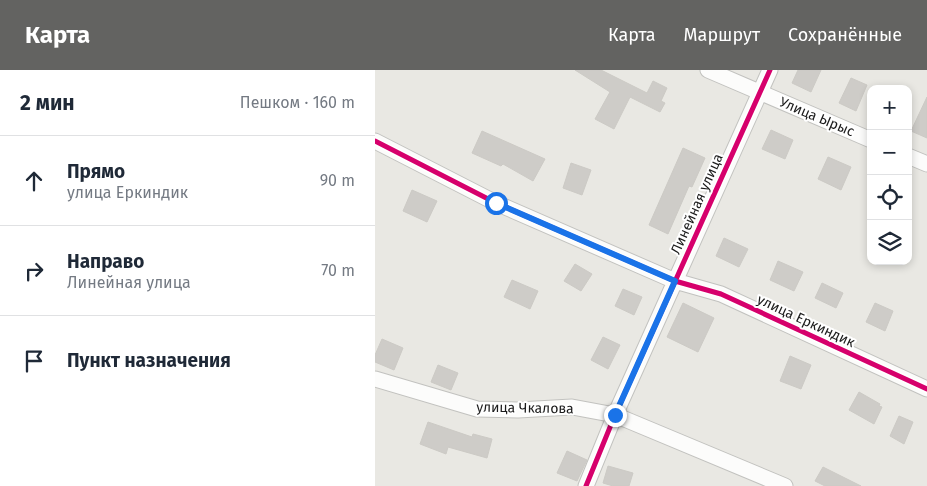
<!DOCTYPE html>
<html lang="ru">
<head>
<meta charset="utf-8">
<style>
  body { margin:0; font-family:"Fira Sans",sans-serif; background:#f6f6f7; color:#1f2937 }
  .controls { position:absolute; right:15px; top:15px; display:grid; overflow:hidden; border-radius:10px; box-shadow:0 2px 8px #0003 }
  .controls button { width:45px; height:45px; display:grid; place-items:center; padding:0; border:0; border-bottom:1px solid #e0e1e3; background:#fff; color:#1f2937; font:25px sans-serif }
  .stop { position:absolute; width:15px; height:15px; margin:-11px; border:4px solid #1a73e8; border-radius:50%; background:#fff }
  .stop.end { background:#1a73e8; border-color:#fff; box-shadow:0 1px 5px #0008 }
  .list { margin:0; padding:0; list-style:none }
  h2 { display:flex; justify-content:space-between; align-items:center; height:65px; margin:0; padding:0 20px; font-size:21px }
  h2 small { font-size:16px; font-weight:400; color:#747a83 }
  .list li { display:grid; grid-template-columns:32px 1fr auto; gap:15px; align-items:center; box-sizing:border-box; height:90px; padding:0 20px; border-top:1px solid #e0e1e3 }
  .list b { display:block; font-size:19px; white-space:nowrap }
  .list p { margin:0; font-size:16px; white-space:nowrap; color:#747a83 }
  .list em { font-size:16px; font-style:normal; color:#747a83 }
  .icon { flex:none; width:28px; height:28px; fill:none; stroke:currentColor; stroke-width:2; stroke-linecap:round; stroke-linejoin:round }
  .map { position:relative; flex:none; width:552px; height:416px; overflow:hidden }
  header { display:flex; align-items:center; gap:30px; box-sizing:border-box; height:70px; padding:0 25px; background:#636361; color:#fff }
  header strong { font-size:24px }
  nav { display:flex; gap:28px; margin-inline-start:auto; font-size:18px }
  main { display:flex }
  aside { flex:1; background:#fff }
  .map>svg:first-child { display:block }
  .building { fill:#ceccc8; stroke:#cccac5 }
  .lines { fill:none; stroke-linecap:round; stroke-linejoin:round }
  .minor-casing { stroke:#c2c2bf; stroke-width:17 }
  .minor { stroke:#fcfcfb; stroke-width:15 }
  .cycleway-casing { stroke:#fff; stroke-width:8 }
  .cycleway { stroke:#d6006c; stroke-width:5 }
  .route { stroke:#1a73e8; stroke-width:6 }
  .labels { text-anchor:middle; dominant-baseline:central; stroke-width:4; stroke-linejoin:round; paint-order:stroke }
  .street-label { font-size:14px; fill:#1b1b1b; stroke:#fff }
</style>
</head>
<body>
<header>
<strong>Карта</strong>
<nav><a>Карта</a><a>Маршрут</a><a>Сохранённые</a></nav>
</header>
<main>
<aside>
<h2>2 мин<small>Пешком · 160 m</small></h2>
<ul class="list">
<li><svg class="icon" aria-label="ahead" viewBox="0 0 24 24"><path d="M12 20V5M6 11l6-6 6 6"/></svg><div><b>Прямо</b><p>улица Еркиндик</p></div><em>90 m</em></li>
<li><svg class="icon" aria-label="right" viewBox="0 0 24 24"><path d="M7 20v-9h11M14 6l5 5-5 5"/></svg><div><b>Направо</b><p>Линейная улица</p></div><em>70 m</em></li>
<li><svg class="icon" aria-label="arrive" viewBox="0 0 24 24"><path d="M6 21V4h12l-3 4 3 4H6"/></svg><div><b>Пункт назначения</b></div></li>
</ul>
</aside>
<div class="map">
<svg width="552" height="416" viewBox="0 0 552 416">
  <rect width="100%" height="100%" fill="#e9e8e3"/>
  <path class="building" d="M 200,0 L 226,0 L 272,23 L 278,11 L 292,18 L 286,31 L 290,33 L 285,42 L 255,27 L 239,59 L 220,49 L 235,22 Z
    M 423,0 L 446,0 L 436,22 L 417,13 Z
    M 476,8 L 492,15 L 481,41 L 464,33 Z
    M 552,27 L 552,68 L 536,61 Z
    M 396,60 L 418,70 L 410,89 L 387,79 Z
    M 107,61 L 170,89 L 158,111 L 128,94 L 126,96 L 97,83 Z
    M 308,78 L 330,88 L 317,117 L 314,116 L 293,164 L 274,155 Z
    M 453,87 L 476,97 L 466,120 L 443,109 Z
    M 196,93 L 216,100 L 207,125 L 188,118 Z
    M 37,120 L 62,131 L 52,152 L 28,141 Z
    M 349,168 L 373,179 L 364,197 L 341,186 Z
    M 403,191 L 428,202 L 419,221 L 395,210 Z
    M 200,194 L 217,204 L 206,221 L 189,211 Z
    M 137,210 L 163,221 L 155,239 L 129,227 Z
    M 447,213 L 468,223 L 461,238 L 440,228 Z
    M 248,219 L 267,227 L 259,245 L 240,236 Z
    M 308,233 L 339,248 L 323,282 L 292,267 Z
    M 500,233 L 518,241 L 510,261 L 491,252 Z
    M 228,267 L 245,275 L 233,299 L 216,290 Z
    M 7,269 L 28,278 L 19,300 L 0,292 L 0,285 Z
    M 415,286 L 436,295 L 426,319 L 405,311 Z
    M 63,295 L 83,303 L 76,320 L 56,312 Z
    M 484,322 L 505,334 L 504,336 L 507,337 L 499,354 L 474,340 Z
    M 524,346 L 538,352 L 529,374 L 515,366 Z
    M 53,352 L 97,367 L 98,364 L 117,369 L 112,388 L 73,377 L 71,384 L 45,374 Z
    M 192,381 L 212,390 L 202,411 L 182,403 Z
    M 233,396 L 258,403 L 254,416 L 238,416 L 228,413 Z
    M 448,397 L 486,416 L 450,416 L 440,411 Z"/>
  <g class="lines">
    <g class="minor-casing">
      <path id="minor" d="M 333,0 L 496,70
        M 0,71 L 121,133 L 300,211 L 346,224 L 552,319
        M 533,86 L 552,94
        M 0,309 L 102,339 L 143,340 L 197,337 L 240,345 L 410,416
        M 211,416 L 240,345 L 395,0"/>
    </g>
    <use href="#minor" class="minor"/>
    <g class="cycleway-casing">
      <path id="cycleway" d="M 0,71 L 121,133 L 300,211 L 346,224 L 552,319
        M 211,416 L 240,345 L 395,0"/>
    </g>
    <use href="#cycleway" class="cycleway"/>
  </g>
  <g class="lines">
    <path class="route" d="M 121,133 L 300,211 L 240,345"/>
  </g>
  <g class="labels">
    <g class="street-label">
      <text transform="translate(442 47) rotate(23)">Улица Ырыс</text>
      <text transform="translate(322 134) rotate(-66)">Линейная улица</text>
      <text transform="translate(431 251) rotate(25)">улица Еркиндик</text>
      <text transform="translate(150 338) rotate(1)">улица Чкалова</text>
    </g>
  </g>
</svg>
<div class="controls">
<button>+</button>
<button>−</button>
<button><svg class="icon" aria-label="locate" viewBox="0 0 24 24"><circle cx="12" cy="12" r="6"/><path d="M12 2v4M12 18v4M2 12h4M18 12h4"/></svg></button>
<button><svg class="icon" aria-label="layers" viewBox="0 0 24 24"><path d="M12 4l9 5-9 5-9-5zM3 14l9 5 9-5"/></svg></button>
</div>
<div class="stop" style="left:121px;top:133px"></div>
<div class="stop end" style="left:240px;top:345px"></div>
</div>
</main>
</body>
</html>
